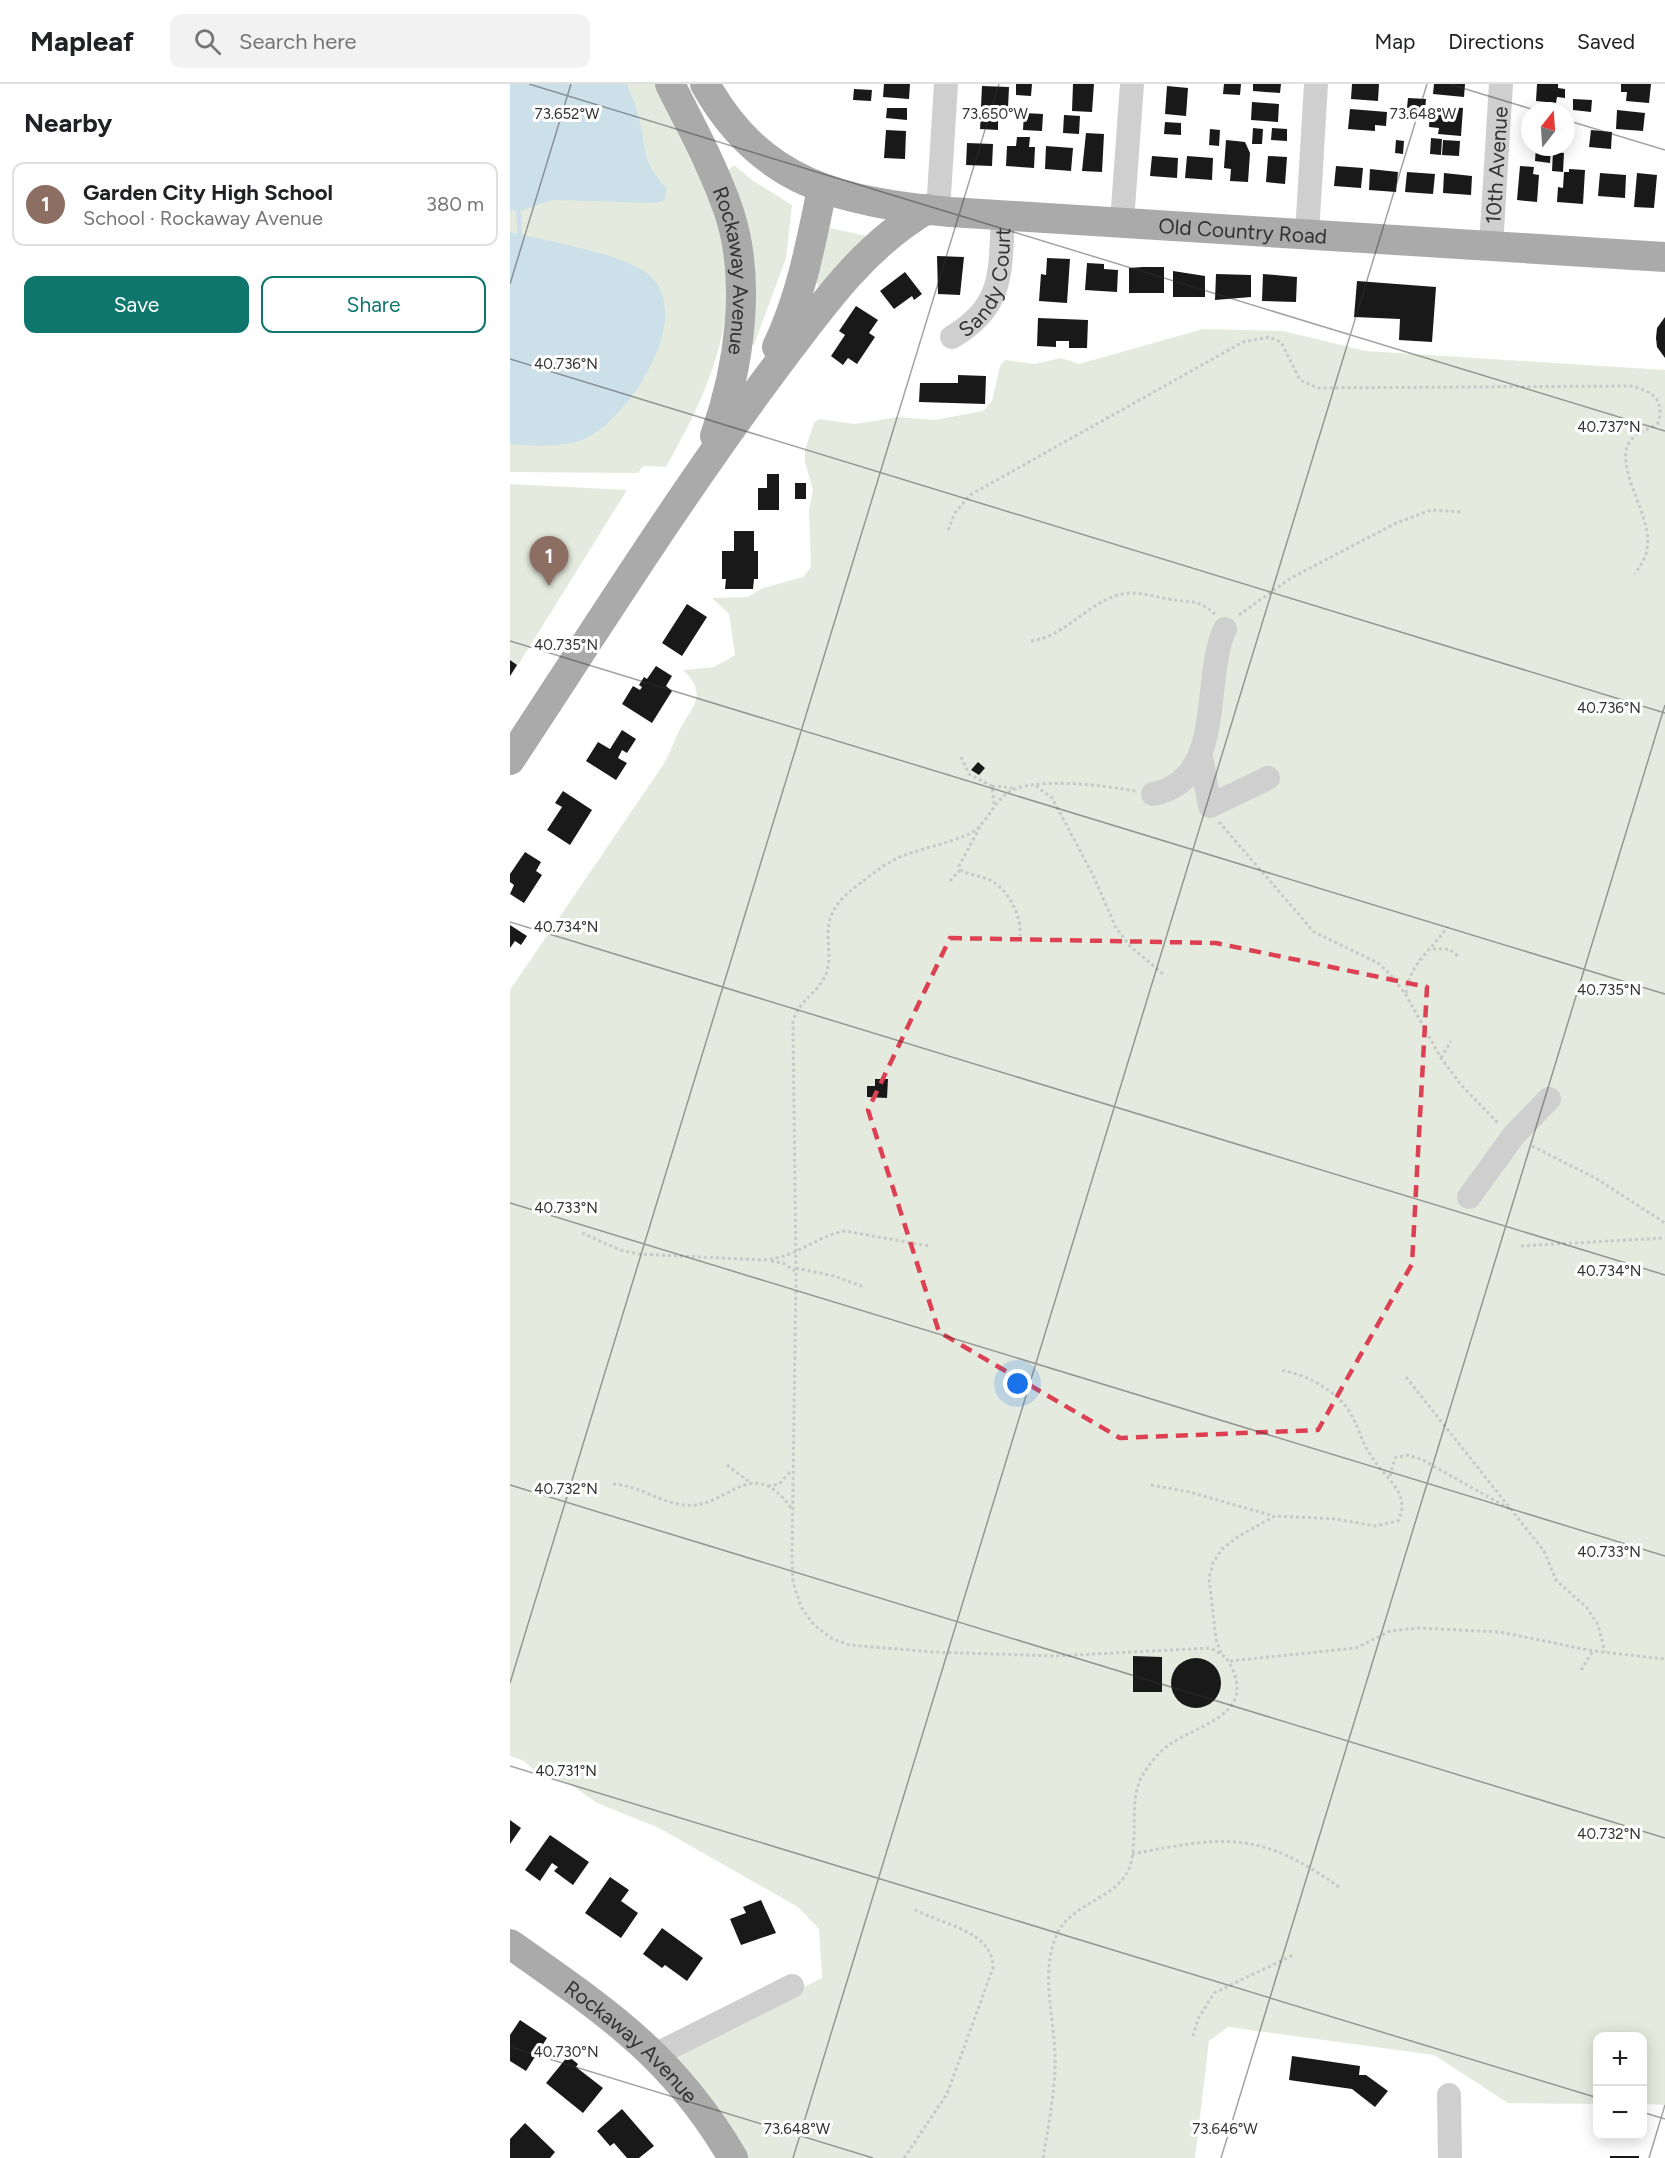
<!DOCTYPE html>
<html lang="en">
<head>
<meta charset="utf-8">
<style>
  body { margin:0; font-family:Figtree,sans-serif; background:#f2f2f2; color:#202124 }
  .controls { position:absolute; right:18px; bottom:18px; display:grid; overflow:hidden; border-radius:12px; box-shadow:0 3px 15px #0003 }
  .controls button { width:54px; height:54px; display:grid; place-items:center; padding:0; border:0; border-bottom:2px solid #e0e0e0; background:#fff; color:#202124; font:30px sans-serif }
  .compass { position:absolute; left:1011px; top:18px; width:54px; height:54px; border-radius:50%; background:#fff; box-shadow:0 3px 15px #0003; rotate:17deg }
  .you { position:absolute; left:508px; top:1300px; width:21px; height:21px; margin:-15px; border:4px solid #fff; border-radius:50%; background:#1a73e8; box-shadow:0 0 0 9px #1a73e833 }
  .badge { display:grid; place-items:center; width:39px; height:39px; border-radius:50%; background:#0f766e; color:#fff; font-size:20px; font-weight:700 }
  .pin { position:absolute; translate:-50% -50px; filter:drop-shadow(0 2px 3px #0008) }
  .pin::after { content:''; position:absolute; top:32px; width:21px; height:18px; background:inherit; clip-path:polygon(0 0,100% 0,50% 100%) }
  .list { margin:0; padding:0; list-style:none }
  h2 { display:flex; justify-content:space-between; align-items:center; height:78px; margin:0; padding:0 24px; font-size:26px }
  h2 small { font-size:20px; font-weight:400; color:#757577 }
  .list li { display:grid; grid-template-columns:39px 1fr auto; gap:18px; align-items:center; box-sizing:border-box; height:84px; margin:0 12px 12px; padding:0 12px; border:2px solid #e0e0e0; border-radius:12px }
  .list b { display:block; font-size:22px; white-space:nowrap }
  .list p { margin:0; font-size:20px; white-space:nowrap; color:#757577 }
  .list em { font-size:20px; font-style:normal; color:#757577 }
  .actions { display:flex; gap:12px; padding:18px 24px }
  .actions a { flex:1; padding:14px 0; border:2px solid #0f766e; border-radius:12px; text-align:center; font-size:21px; color:#0f766e }
  .actions .main { background:#0f766e; color:#fff }
  .icon { flex:none; width:33px; height:33px; fill:none; stroke:currentColor; stroke-width:2; stroke-linecap:round; stroke-linejoin:round }
  .map { position:relative; flex:none; width:1155px; height:2074px; overflow:hidden }
  header { display:flex; align-items:center; gap:36px; box-sizing:border-box; height:84px; padding:0 30px; background:#fff; border-bottom:2px solid #e0e0e0 }
  header strong { font-size:28px }
  nav { display:flex; gap:33px; margin-inline-start:auto; font-size:21px }
  .search { width:420px; height:54px; background:#f2f2f2; display:flex; align-items:center; gap:15px; box-sizing:border-box; padding:0 21px; border-radius:12px; color:#757577; font-size:22px }
  main { display:flex }
  aside { flex:1; background:#fff }
  .map>svg:first-child { display:block }
  .green { fill:#e5eade }
  .water { fill:#cce0ea }
  .lines { fill:none; stroke-linecap:round; stroke-linejoin:round }
  .stream { stroke:#cce0ea; stroke-width:4.5 }
  .building { fill:#191919 }
  .path { stroke:#c9c9c9; stroke-width:3; stroke-dasharray:3 3; stroke-linecap:butt }
  .minor { stroke:#cfcfcf; stroke-width:24 }
  .major { stroke:#aaa; stroke-width:30 }
  .marked { fill:none; stroke:#dd4052; stroke-width:4.5; stroke-dasharray:12 8; stroke-linejoin:round }
  .ticks { fill:none; stroke:#323232; stroke-width:1.5; stroke-opacity:0.45 }
  .labels { text-anchor:middle; dominant-baseline:central; stroke-width:6; stroke-linejoin:round; paint-order:stroke }
  .street-label { font-size:21px; fill:#323232; stroke:#fff }
  .ticks-label { font-size:15px; text-anchor:middle; fill:#323232; stroke:#fff; stroke-width:6; stroke-linejoin:round; paint-order:stroke }
</style>
</head>
<body>
<header>
<strong>Mapleaf</strong>
<div class="search"><svg class="icon" aria-label="search" viewBox="0 0 24 24"><circle cx="10" cy="10" r="6"/><path d="M15 15l6 6"/></svg>Search here</div>
<nav><a>Map</a><a>Directions</a><a>Saved</a></nav>
</header>
<main>
<aside>
<h2>Nearby<small></small></h2>
<ul class="list">
<li><span class="badge" style="background:#8d6e63">1</span><div><b>Garden City High School</b><p>School · Rockaway Avenue</p></div><em>380 m</em></li>
</ul>
<div class="actions"><a class="main">Save</a><a>Share</a></div>
</aside>
<div class="map">
<svg width="1155" height="2074" viewBox="0 0 1155 2074">
  <rect width="100%" height="100%" fill="#fff"/>
  <path class="green" d="M 0,0 L 151,0 C 156,16 161,32 167,48 C 181,79 209,124 214,157 C 229,241 196,312 156,383 L 133,382 L 128,389 L 0,388 Z
    M 224,81 L 242,96 L 282,121 L 276,174 L 244,261 L 235,258 L 217,87 Z
    M 318,135 L 321,136 L 320,144 L 361,153 L 311,203 L 303,197 Z
    M 693,245 L 773,247 L 856,267 L 1155,286 L 1155,2021 L 1133,2020 L 1132,1952 L 1088,1952 L 1087,2020 L 998,2019 L 924,1971 L 718,1943 L 699,1957 L 685,2074 L 226,2074 L 156,1971 L 312,1894 L 309,1845 L 288,1823 L 149,1744 L 87,1719 L 63,1702 L 24,1686 L 14,1677 L 0,1672 L 0,906 L 155,678 C 161,667 165,654 171,643 C 185,620 197,609 173,586 L 204,583 L 225,571 L 219,530 L 202,514 L 238,513 L 253,504 L 293,493 L 301,483 L 299,425 L 303,406 L 295,378 L 295,366 L 304,339 L 309,335 L 345,340 L 388,333 L 424,336 L 473,327 L 482,317 L 490,282 L 495,276 L 524,280 L 551,274 L 569,280 Z
    M 0,400 L 117,406 L 0,594 Z"/>
  <path class="water" d="M 0,0 L 117,0 C 120,9 125,18 127,27 C 138,62 128,74 157,105 L 154,116 L 146,119 L 42,116 L 10,127 L 0,126 Z
    M 0,148 C 35,157 113,169 139,191 C 186,232 120,332 77,354 C 56,364 22,362 0,360 Z"/>
  <g class="lines">
    <path class="stream" d="M 8,122 L 10,151"/>
  </g>
  <path class="building" d="M 374,0 L 400,0 L 399,15 L 373,13 Z
    M 506,0 L 522,0 L 521,12 L 506,11 Z
    M 563,0 L 584,0 L 582,28 L 562,27 Z
    M 714,0 L 731,0 L 730,11 L 713,10 Z
    M 743,0 L 771,0 L 770,9 L 743,7 Z
    M 842,0 L 869,0 L 868,17 L 841,15 Z
    M 924,0 L 955,0 L 954,13 L 923,10 Z
    M 1027,0 L 1048,0 L 1048,4 L 1055,5 L 1055,14 L 1047,13 L 1046,19 L 1026,17 Z
    M 1111,0 L 1141,0 L 1139,19 L 1116,17 L 1117,8 L 1111,8 Z
    M 472,2 L 499,3 L 498,24 L 471,23 Z
    M 657,2 L 678,4 L 676,32 L 655,30 Z
    M 344,5 L 362,6 L 361,17 L 343,16 Z
    M 898,14 L 916,15 L 915,26 L 897,24 Z
    M 1063,15 L 1082,16 L 1081,28 L 1063,26 Z
    M 742,18 L 769,20 L 768,38 L 741,36 Z
    M 929,22 L 953,24 L 951,52 L 928,50 L 929,44 L 919,43 L 920,27 L 928,28 Z
    M 377,24 L 397,24 L 397,36 L 376,34 Z
    M 840,25 L 877,28 L 876,42 L 865,41 L 865,47 L 838,45 Z
    M 1107,26 L 1135,29 L 1133,47 L 1106,45 Z
    M 471,28 L 488,29 L 488,46 L 470,45 Z
    M 514,29 L 533,30 L 532,47 L 513,46 Z
    M 554,31 L 570,32 L 569,50 L 553,49 Z
    M 655,38 L 671,39 L 671,51 L 654,50 Z
    M 743,44 L 753,45 L 752,60 L 742,60 Z
    M 762,44 L 777,45 L 777,57 L 761,56 Z
    M 700,45 L 710,46 L 709,62 L 699,61 Z
    M 376,46 L 396,47 L 395,75 L 374,74 Z
    M 1081,46 L 1102,48 L 1101,65 L 1079,63 Z
    M 576,49 L 594,50 L 592,88 L 572,87 Z
    M 507,53 L 520,53 L 519,63 L 525,63 L 524,84 L 496,82 L 497,62 L 506,62 Z
    M 921,54 L 932,55 L 931,71 L 920,70 Z
    M 716,56 L 735,58 L 740,69 L 738,98 L 720,97 L 721,85 L 714,84 Z
    M 886,56 L 894,57 L 893,70 L 885,69 Z
    M 933,56 L 950,57 L 949,72 L 932,71 Z
    M 457,59 L 483,60 L 482,82 L 456,81 Z
    M 536,62 L 563,64 L 561,87 L 535,85 Z
    M 1026,63 L 1041,63 L 1040,79 L 1025,77 Z
    M 1043,68 L 1054,69 L 1053,88 L 1042,87 Z
    M 642,72 L 668,74 L 667,94 L 640,92 Z
    M 677,72 L 703,74 L 702,96 L 675,94 Z
    M 758,72 L 777,73 L 775,100 L 756,98 Z
    M 826,82 L 853,84 L 851,104 L 824,102 Z
    M 1010,82 L 1024,83 L 1023,90 L 1029,91 L 1027,118 L 1007,116 Z
    M 860,85 L 888,88 L 886,108 L 859,106 Z
    M 1059,85 L 1075,86 L 1073,120 L 1047,118 L 1048,103 L 1053,104 L 1054,88 L 1059,88 Z
    M 897,88 L 925,90 L 923,110 L 895,108 Z
    M 934,89 L 962,92 L 961,111 L 933,109 Z
    M 1090,89 L 1116,91 L 1115,114 L 1088,112 Z
    M 1127,89 L 1147,91 L 1144,124 L 1124,123 Z
    M 427,172 L 454,173 L 450,211 L 428,210 Z
    M 537,174 L 560,175 L 557,219 L 529,217 L 531,190 L 536,191 Z
    M 577,179 L 594,180 L 594,185 L 608,186 L 607,208 L 575,206 Z
    M 633,183 L 654,183 L 654,209 L 619,209 L 619,184 Z
    M 663,187 L 695,192 L 695,213 L 663,213 Z
    M 395,188 L 412,210 L 404,216 L 402,212 L 384,225 L 370,207 Z
    M 706,190 L 741,191 L 741,213 L 705,216 Z
    M 753,190 L 787,193 L 786,218 L 752,217 Z
    M 847,197 L 926,203 L 922,258 L 889,256 L 890,235 L 844,233 Z
    M 346,222 L 368,236 L 359,249 L 365,253 L 347,280 L 338,274 L 333,281 L 321,272 L 335,251 L 329,247 Z
    M 1155,233 L 1155,274 L 1147,263 L 1146,254 L 1147,244 Z
    M 528,234 L 578,236 L 577,264 L 559,264 L 559,257 L 546,257 L 546,263 L 527,262 Z
    M 448,291 L 476,292 L 475,320 L 409,318 L 410,299 L 448,299 Z
    M 257,390 L 269,390 L 269,426 L 248,426 L 248,404 L 257,404 Z
    M 285,399 L 296,399 L 296,415 L 285,415 Z
    M 224,447 L 244,447 L 244,467 L 248,467 L 248,495 L 244,495 L 243,505 L 215,505 L 216,495 L 212,495 L 212,467 L 224,467 Z
    M 177,520 L 197,533 L 172,572 L 152,559 Z
    M 0,576 L 7,581 L 0,592 Z
    M 146,582 L 162,592 L 156,602 L 162,607 L 142,639 L 112,620 L 123,602 L 130,606 L 132,603 L 129,601 L 134,593 L 137,595 Z
    M 112,646 L 126,655 L 117,669 L 112,666 L 108,674 L 117,679 L 106,696 L 76,677 L 88,658 L 100,665 Z
    M 468,678 L 475,684 L 469,691 L 461,686 Z
    M 53,707 L 82,726 L 60,761 L 37,746 L 52,723 L 45,719 Z
    M 15,768 L 31,778 L 26,787 L 32,791 L 14,819 L 0,810 L 4,801 L 0,798 L 0,790 Z
    M 0,841 L 17,852 L 11,861 L 5,857 L 0,864 Z
    M 365,995 L 378,995 L 377,1014 L 357,1013 L 357,1002 L 365,1002 Z
    M 623,1572 L 652,1573 L 652,1608 L 623,1608 Z
    M661 1599a25 25 0 1 1 50 0a25 25 0 1 1-50 0Z
    M 0,1736 L 11,1744 L 0,1760 Z
    M 40,1751 L 79,1778 L 63,1801 L 44,1787 L 48,1783 L 42,1779 L 30,1797 L 15,1786 Z
    M 100,1793 L 119,1806 L 111,1817 L 128,1829 L 111,1854 L 75,1829 Z
    M 251,1816 L 266,1849 L 231,1861 L 220,1835 L 236,1829 L 233,1823 Z
    M 152,1844 L 193,1874 L 177,1897 L 155,1881 L 152,1884 L 133,1870 Z
    M 10,1936 L 37,1954 L 16,1987 L 0,1977 L 0,1951 Z
    M 58,1972 L 68,1980 L 66,1983 L 93,2004 L 73,2029 L 36,1999 Z
    M 782,1972 L 850,1982 L 849,1991 L 856,1991 L 878,2007 L 865,2023 L 842,2005 L 779,1996 Z
    M 112,2025 L 144,2062 L 129,2074 L 117,2074 L 104,2059 L 100,2062 L 87,2047 Z
    M 15,2039 L 45,2068 L 40,2074 L 0,2074 L 0,2055 Z
    M 1100,2072 L 1129,2072 L 1129,2074 L 1100,2074 Z"/>
  <g class="lines">
    <path class="path" d="M 438,446 L 445,429 L 460,411 L 733,258 L 759,253 L 771,258 L 790,296 L 808,304 L 1121,302 C 1142,307 1155,315 1148,339 C 1142,344 1134,346 1127,350 C 1094,374 1144,428 1137,465 C 1136,474 1130,482 1125,490
      M 729,531 L 781,494 L 884,440 L 921,426 L 952,428
      M 521,557 C 559,552 582,511 621,509 C 634,509 646,513 658,515 C 684,520 684,513 705,530
      M 451,673 L 459,690 L 482,702 L 484,720
      M 482,702 L 504,704
      M 526,702 L 542,714 L 583,791 L 606,844 L 620,862 L 653,890
      M 709,738 L 804,848 L 868,879 L 880,890 L 896,911 L 931,974 L 952,1002 L 989,1040
      M 470,743 L 449,782 L 452,787 C 461,791 471,792 480,796 C 498,805 512,832 510,852
      M 440,797 L 451,785
      M 923,865 L 939,865 L 949,873
      M 896,909 C 899,880 922,866 937,843
      M 931,974 L 941,957
      M 1022,1062 L 1087,1095 L 1155,1139
      M 72,1149 L 110,1166 L 128,1170 L 253,1176 C 289,1173 303,1153 335,1147 L 419,1162
      M 1011,1162 L 1155,1154
      M 261,1177 L 273,1179 L 285,1187
      M 286,1184 L 324,1192 L 354,1203
      M 896,1293 L 1034,1467 L 1046,1496 L 1077,1524 L 1088,1541 L 1095,1568
      M 217,1381 L 242,1400
      M 880,1392 L 885,1374 L 897,1371 L 911,1375 L 1000,1425
      M 103,1400 C 128,1401 149,1418 174,1421 C 216,1427 241,1367 281,1424
      M 641,1401 L 679,1408 L 764,1432
      M 258,1402 L 269,1400 L 281,1387
      M 711,1569 L 706,1555 L 699,1494 L 703,1479 L 712,1465 L 729,1452 L 765,1432 L 826,1435 L 865,1442 L 888,1437 C 903,1409 872,1392 860,1370 C 852,1359 849,1344 842,1332 C 830,1308 796,1290 770,1286
      M 720,1577 L 846,1564 L 880,1547 L 908,1544 L 990,1548 L 1083,1567 L 1155,1575
      M 1071,1586 L 1083,1567
      M 622,1770 C 715,1752 749,1746 829,1803
      M 683,1952 L 688,1935 L 704,1909 L 785,1870
      M 394,2074 L 437,2010 L 483,1884 C 483,1846 432,1841 404,1825
      M 533,2074 C 538,2045 544,2013 545,1984 C 547,1940 529,1895 546,1852 C 560,1818 608,1816 620,1782 C 629,1753 618,1719 632,1692 C 639,1680 648,1669 659,1661 C 685,1642 741,1632 724,1589 C 719,1575 713,1570 700,1564 L 545,1572 L 423,1568 L 339,1561 L 321,1554 L 304,1541 L 291,1523 L 283,1498 L 282,1473 L 286,1191 L 283,938 C 288,916 308,910 316,890 C 323,872 314,850 321,832 C 327,818 336,810 348,801 C 361,791 374,780 390,773 C 412,764 437,760 459,750 C 475,743 482,721 496,710 C 520,691 596,702 626,707"/>
    <g class="minor">
      <path d="M 428,127 L 436,0"/>
      <path d="M 612,138 L 622,0"/>
      <path d="M 797,150 L 806,0"/>
      <path id="s1" d="M 981,162 L 991,0"/>
      <path id="s2" d="M 442,253 C 495,222 490,187 493,131"/>
      <path d="M 691,673 L 700,722 L 758,694"/>
      <path d="M 643,710 C 717,696 691,596 715,545"/>
      <path d="M 959,1113 L 1004,1051 L 1039,1015"/>
      <path d="M 145,1971 L 282,1902"/>
      <path d="M 939,2011 L 940,2074"/>
    </g>
    <g class="major">
      <path id="s3" d="M 160,0 C 181,42 204,84 219,128 C 242,198 229,284 205,352"/>
      <path id="s4" d="M 195,0 C 251,101 333,118 440,128 L 1155,173"/>
      <path d="M 267,263 C 291,213 301,159 312,105"/>
      <path d="M 0,676 C 85,547 167,416 259,292 C 306,230 349,165 417,125"/>
      <path id="s5" d="M 0,1860 C 95,1927 163,1971 223,2074"/>
    </g>
  </g>
  <path class="marked" d="M 440,854 L 706,859 L 917,903 L 902,1180 L 808,1346 L 610,1354 L 429,1248 L 358,1026 Z"/>
  <path class="ticks" d="M 19,0 L 1155,347M 939,0 L 1028,27M 1056,36 L 1155,66M 0,200 L 61,0M 0,275 L 1155,629M 0,557 L 1155,910M 0,838 L 1155,1191M 0,1119 L 1155,1472M 0,1401 L 1155,1754M 0,1599 L 489,0M 0,1682 L 1088,2014M 0,1963 L 363,2074M 1132,2028 L 1155,2035M 283,2074 L 917,0M 711,2074 L 1155,621M 1139,2074 L 1155,2021"/>
  <g class="labels">
    <g class="street-label">
      <text stroke="none"><textPath href="#s1" startOffset="81">10th Avenue</textPath></text>
      <text stroke="none"><textPath href="#s4" startOffset="584">Old Country Road</textPath></text>
      <text stroke="none"><textPath href="#s3" startOffset="200">Rockaway Avenue</textPath></text>
      <text stroke="none"><textPath href="#s2" startOffset="69">Sandy Court</textPath></text>
      <text stroke="none"><textPath href="#s5" startOffset="156">Rockaway Avenue</textPath></text>
    </g>
  </g>
  <g class="ticks-label">
    <text x="57" y="35">73.652°W</text>
    <text x="485" y="35">73.650°W</text>
    <text x="913" y="35">73.648°W</text>
    <text x="56" y="285">40.736°N</text>
    <text x="1099" y="348">40.737°N</text>
    <text x="56" y="566">40.735°N</text>
    <text x="1099" y="629">40.736°N</text>
    <text x="56" y="848">40.734°N</text>
    <text x="1099" y="911">40.735°N</text>
    <text x="56" y="1129">40.733°N</text>
    <text x="1099" y="1192">40.734°N</text>
    <text x="56" y="1410">40.732°N</text>
    <text x="1099" y="1473">40.733°N</text>
    <text x="56" y="1692">40.731°N</text>
    <text x="1099" y="1755">40.732°N</text>
    <text x="56" y="1973">40.730°N</text>
    <text x="287" y="2050">73.648°W</text>
    <text x="715" y="2050">73.646°W</text>
  </g>
</svg>
<div class="controls">
<button>+</button>
<button>−</button>
</div>
<svg class="compass" viewBox="-18 -18 36 36"><path d="M0-13l5 13h-10z" fill="#e53935"/><path d="M0 13l5-13h-10z" fill="#757577"/></svg>
<div class="you"></div>
<div class="pin badge" style="left:39px;top:502px;background:#8d6e63">1</div>
</div>
</main>
</body>
</html>
